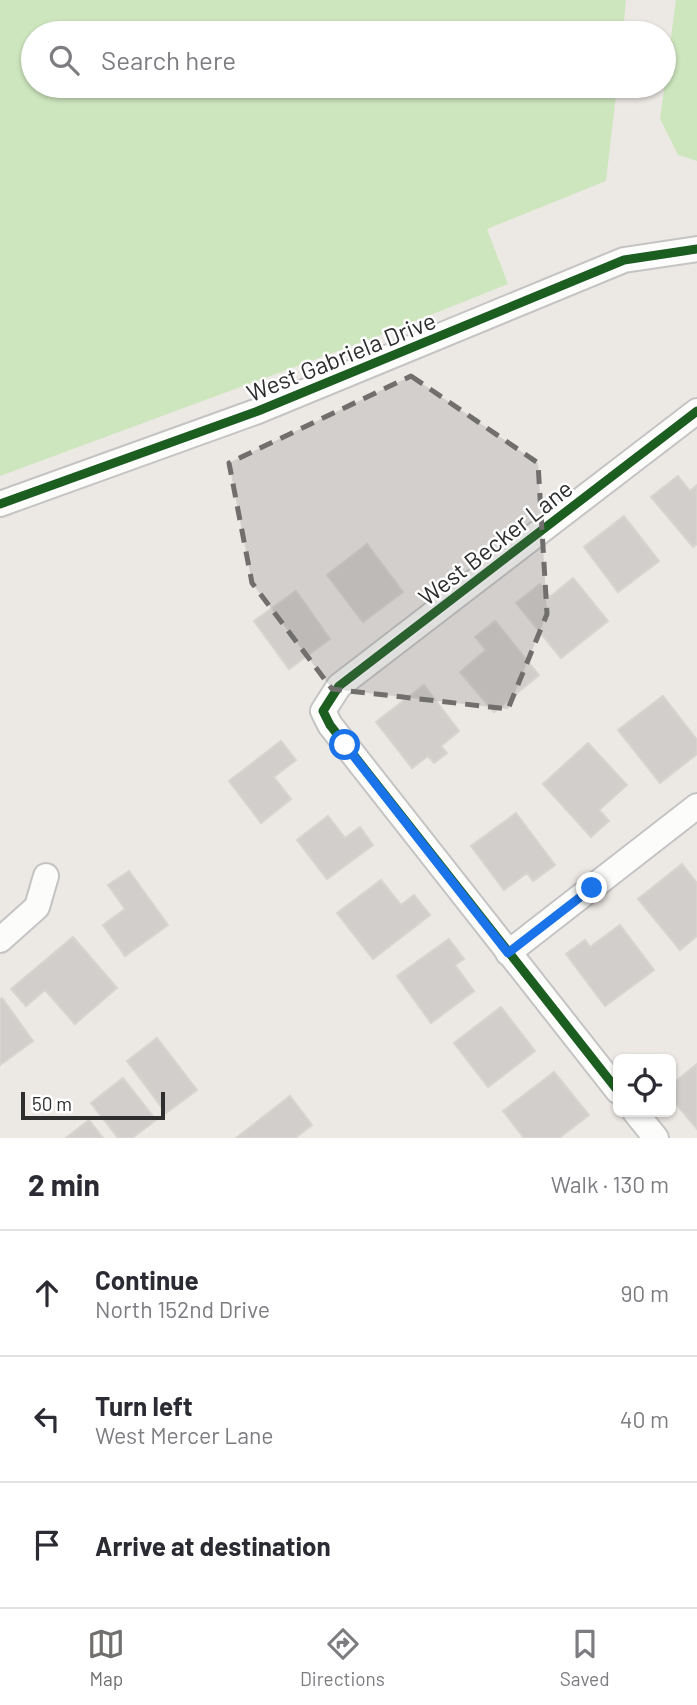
<!DOCTYPE html>
<html lang="en">
<head>
<meta charset="utf-8">
<style>
  body { margin:0; font-family:Barlow,sans-serif; background:#f7f7f7; color:#2b2b33 }
  .controls { position:absolute; right:21px; bottom:21px; display:grid; overflow:hidden; border-radius:10px; box-shadow:0 2px 5px #0004 }
  .controls button { width:63px; height:63px; display:grid; place-items:center; padding:0; border:0; border-bottom:2px solid #e1e1e2; background:#fff; color:#2b2b33; font:35px sans-serif }
  .scale { position:absolute; left:21px; bottom:18px; width:144px; box-sizing:border-box; padding-left:7px; border:4px solid #2e2e2e; border-top:0; font-size:19px; line-height:24px; white-space:nowrap; color:#2e2e2e; -webkit-text-stroke:5px #fff; paint-order:stroke }
  .stop { position:absolute; width:21px; height:21px; margin:-16px; border:5px solid #1a73e8; border-radius:50%; background:#fff }
  .stop.end { background:#1a73e8; border-color:#fff; box-shadow:0 2px 7px #0008 }
  .list { margin:0; padding:0; list-style:none }
  h2 { display:flex; justify-content:space-between; align-items:center; height:91px; margin:0; padding:0 28px; font-size:30px }
  h2 small { font-size:23px; font-weight:400; color:#7c7c81 }
  .list li { display:grid; grid-template-columns:46px 1fr auto; gap:21px; align-items:center; box-sizing:border-box; height:126px; padding:0 28px; border-top:2px solid #e1e1e2 }
  .list b { display:block; font-size:26px; white-space:nowrap }
  .list p { margin:0; font-size:23px; white-space:nowrap; color:#7c7c81 }
  .list em { font-size:23px; font-style:normal; color:#7c7c81 }
  .icon { flex:none; width:38px; height:38px; fill:none; stroke:currentColor; stroke-width:2; stroke-linecap:round; stroke-linejoin:round }
  .map { position:relative; flex:none; width:697px; height:1138px; overflow:hidden }
  .search { position:absolute; background:#fff; box-shadow:0 2px 5px #0004; left:21px; right:21px; top:21px; height:77px; display:flex; align-items:center; gap:18px; box-sizing:border-box; padding:0 24px; border-radius:38px; color:#7c7c81; font-size:26px }
  .sheet { height:469px; background:#fff }
  nav { display:flex; justify-content:space-around; align-items:center; box-sizing:border-box; height:98px; border-top:2px solid #e1e1e2; background:#fff; font-size:19px; color:#7c7c81 }
  nav a { display:grid; justify-items:center; gap:4px }
  nav .on { color:#706f6e }
  .map>svg:first-child { display:block }
  .green { fill:#cee6be }
  .building { fill:#d1cecb; stroke:#d7d4d0; stroke-width:2 }
  .lines { fill:none; stroke-linecap:round; stroke-linejoin:round }
  .minor-casing { stroke:#c5c4c5; stroke-width:28 }
  .minor { stroke:#fcfcfb; stroke-width:24 }
  .cycleway-casing { stroke:#fff; stroke-width:13 }
  .cycleway { stroke:#1b5e20; stroke-width:9 }
  .route { stroke:#1a73e8; stroke-width:9 }
  .marked { fill:#706f6e; fill-opacity:0.2; stroke:#706f6e; stroke-width:5; stroke-dasharray:14 9; stroke-linejoin:round }
  .labels { text-anchor:middle; dominant-baseline:central; stroke-width:5; stroke-linejoin:round; paint-order:stroke }
  .street-label { font-size:24px; fill:#2e2e2e; stroke:#fff }
</style>
</head>
<body>
<div class="map">
<svg width="697" height="1138" viewBox="0 0 697 1138">
  <rect width="100%" height="100%" fill="#ece8e4"/>
  <path class="green" d="M 0,0 L 626,0 L 623,33 L 33,33 L 33,86 L 617,86 L 606,181 L 487,229 L 508,284 L 373,338 L 0,476 Z
    M 676,0 L 697,0 L 697,161 L 678,155 L 660,119 Z"/>
  <path class="building" d="M 678,476 L 690,491 L 697,485 L 697,544 L 693,547 L 651,497 Z
    M 624,516 L 659,561 L 618,592 L 584,547 Z
    M 367,544 L 403,592 L 363,622 L 327,575 Z
    M 573,578 L 608,621 L 561,658 L 516,603 L 540,584 L 550,597 Z
    M 296,591 L 330,639 L 289,669 L 254,621 Z
    M 495,621 L 539,675 L 494,712 L 460,672 L 486,650 L 475,637 Z
    M 424,685 L 459,731 L 441,746 L 447,753 L 434,763 L 428,756 L 412,768 L 376,722 Z
    M 663,696 L 697,740 L 697,754 L 660,783 L 618,730 Z
    M 281,741 L 296,760 L 274,777 L 291,799 L 261,823 L 229,781 Z
    M 588,743 L 627,785 L 599,810 L 609,821 L 591,837 L 543,784 Z
    M 516,813 L 555,865 L 533,881 L 527,873 L 504,890 L 471,846 Z
    M 328,816 L 345,838 L 360,827 L 373,845 L 327,879 L 297,840 Z
    M 682,864 L 697,883 L 697,936 L 680,950 L 638,899 Z
    M 129,871 L 168,925 L 125,956 L 103,925 L 125,909 L 108,885 Z
    M 381,880 L 401,905 L 414,895 L 430,915 L 373,959 L 337,913 Z
    M 620,925 L 654,970 L 605,1006 L 566,954 L 585,940 L 590,947 Z
    M 73,937 L 117,988 L 75,1024 L 45,990 L 26,1006 L 11,989 Z
    M 449,939 L 464,959 L 455,965 L 474,991 L 431,1023 L 397,976 Z
    M 2,998 L 33,1041 L 0,1065 L 0,1000 Z
    M 501,1007 L 535,1051 L 488,1087 L 454,1043 Z
    M 157,1038 L 197,1090 L 166,1113 L 127,1061 Z
    M 697,1064 L 697,1129 L 671,1098 L 671,1085 Z
    M 554,1072 L 589,1115 L 559,1138 L 524,1138 L 503,1111 Z
    M 123,1078 L 156,1120 L 132,1138 L 118,1138 L 91,1103 Z
    M 290,1096 L 312,1125 L 295,1138 L 236,1138 Z
    M 89,1120 L 103,1138 L 66,1138 Z"/>
  <g class="lines">
    <g class="minor-casing">
      <path id="minor" d="M 0,504 L 258,411 L 624,260 L 697,249
        M 0,940 L 37,907 L 46,876
        M 508,953 L 697,806
        M 618,1091 L 330,725 L 323,711 L 339,686 L 697,411
        M 635,1112 L 656,1138"/>
    </g>
    <use href="#minor" class="minor"/>
    <g class="cycleway-casing">
      <path id="cycleway" d="M 0,504 L 258,411 L 624,260 L 697,249
        M 618,1091 L 330,725 L 323,711 L 339,686 L 697,411"/>
    </g>
    <use href="#cycleway" class="cycleway"/>
  </g>
  <g class="lines">
    <path class="route" d="M 345,745 L 508,953 L 592,888"/>
  </g>
  <path class="marked" d="M 411,376 L 538,463 L 547,614 L 508,709 L 332,689 L 252,583 L 229,463 Z"/>
  <g class="labels">
    <g class="street-label">
      <text transform="translate(341 356) rotate(-22)">West Gabriela Drive</text>
      <text transform="translate(495 542) rotate(-38)">West Becker Lane</text>
    </g>
  </g>
</svg>
<div class="controls">
<button><svg class="icon" aria-label="locate" viewBox="0 0 24 24"><circle cx="12" cy="12" r="6"/><path d="M12 2v4M12 18v4M2 12h4M18 12h4"/></svg></button>
</div>
<div class="scale">50 m</div>
<div class="stop" style="left:345px;top:745px"></div>
<div class="stop end" style="left:592px;top:888px"></div>
<div class="search"><svg class="icon" aria-label="search" viewBox="0 0 24 24"><circle cx="10" cy="10" r="6"/><path d="M15 15l6 6"/></svg>Search here</div>
</div>
<section class="sheet">
<h2>2 min<small>Walk · 130 m</small></h2>
<ul class="list">
<li><svg class="icon" aria-label="ahead" viewBox="0 0 24 24"><path d="M12 20V5M6 11l6-6 6 6"/></svg><div><b>Continue</b><p>North 152nd Drive</p></div><em>90 m</em></li>
<li><svg class="icon" aria-label="left" viewBox="0 0 24 24"><path d="M17 20v-9H6M10 6l-5 5 5 5"/></svg><div><b>Turn left</b><p>West Mercer Lane</p></div><em>40 m</em></li>
<li><svg class="icon" aria-label="arrive" viewBox="0 0 24 24"><path d="M6 21V4h12l-3 4 3 4H6"/></svg><div><b>Arrive at destination</b></div></li>
</ul>
</section>
<nav>
<a class="on"><svg class="icon" aria-label="map" viewBox="0 0 24 24"><path d="M3 6l6-2 6 2 6-2v14l-6 2-6-2-6 2zM9 4v14M15 6v14"/></svg>Map</a>
<a><svg class="icon" aria-label="directions" viewBox="0 0 24 24"><path d="M12 3l9 9-9 9-9-9zM9 14v-3h6M13 9l2 2-2 2"/></svg>Directions</a>
<a><svg class="icon" aria-label="saved" viewBox="0 0 24 24"><path d="M7 4h10v16l-5-4-5 4z"/></svg>Saved</a>
</nav>
</body>
</html>
